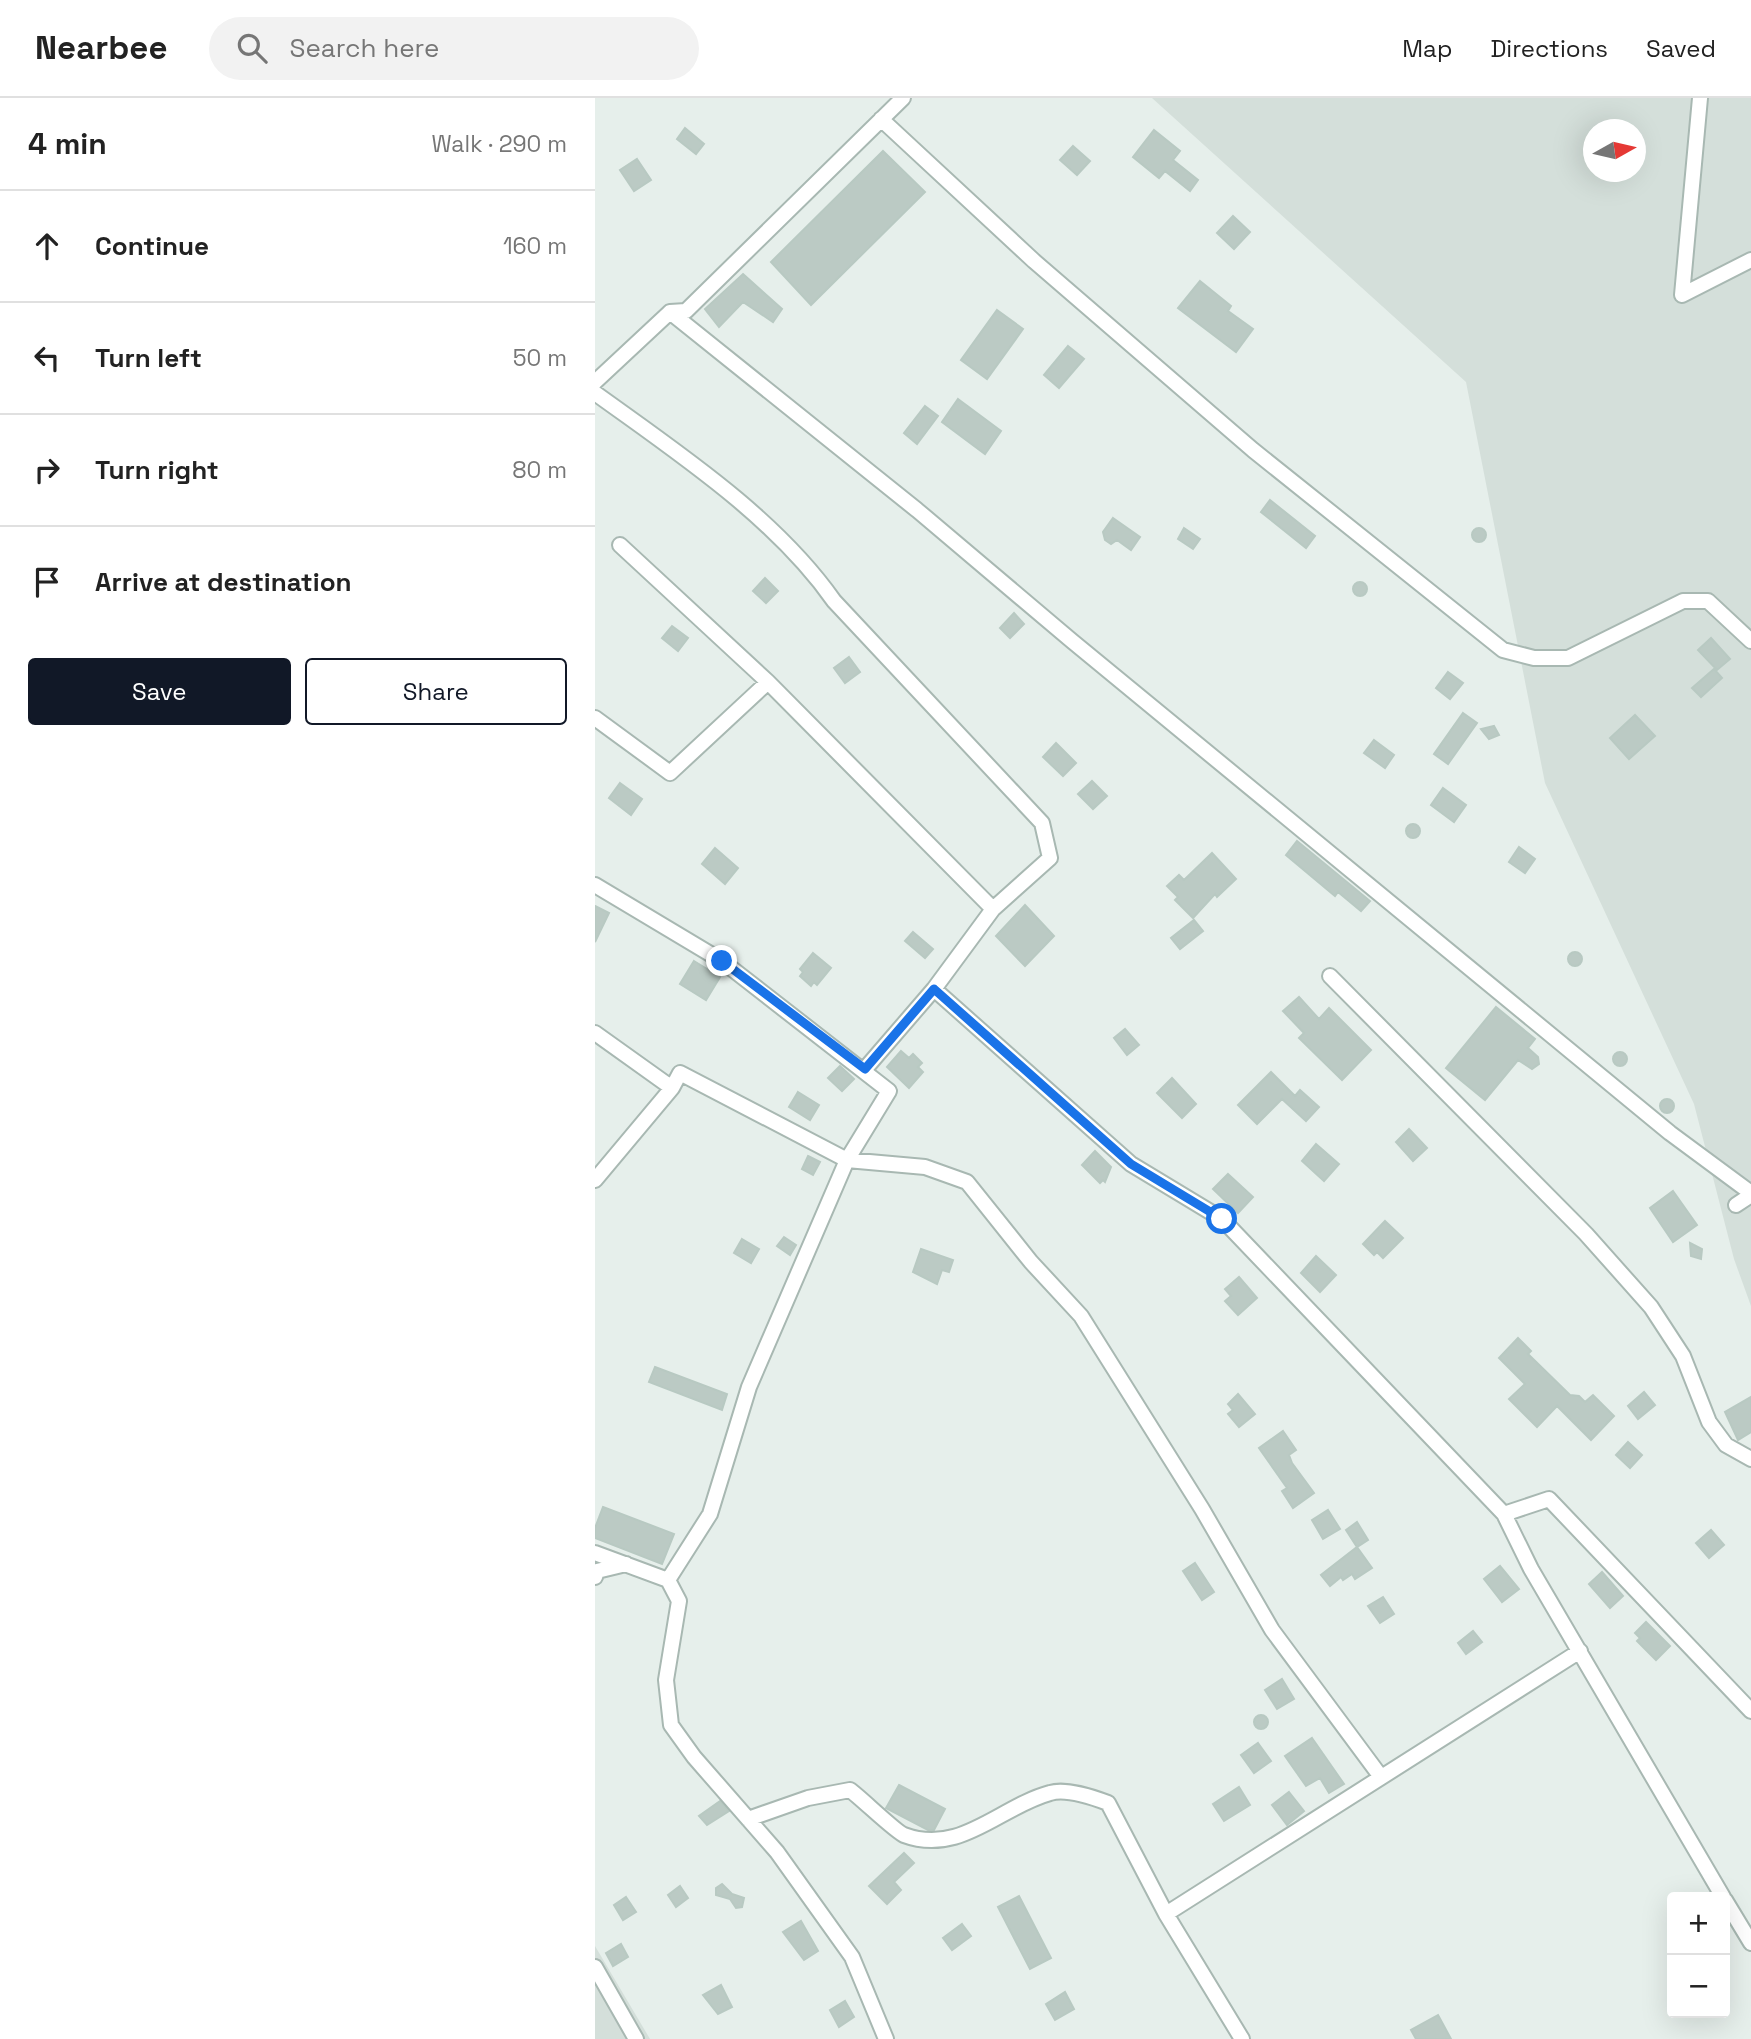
<!DOCTYPE html>
<html lang="en">
<head>
<meta charset="utf-8">
<style>
  body { margin:0; font-family:"Space Grotesk",sans-serif; background:#f2f2f2; color:#222 }
  .controls { position:absolute; right:21px; bottom:21px; display:grid; overflow:hidden; border-radius:7px; box-shadow:0 7px 28px #0002 }
  .controls button { width:63px; height:63px; display:grid; place-items:center; padding:0; border:0; border-bottom:2px solid #e0e0e0; background:#fff; color:#222; font:35px sans-serif }
  .compass { position:absolute; left:988px; top:21px; width:63px; height:63px; border-radius:50%; background:#fff; box-shadow:0 7px 28px #0002; rotate:82deg }
  .stop { position:absolute; width:21px; height:21px; margin:-16px; border:5px solid #1a73e8; border-radius:50%; background:#fff }
  .stop.end { background:#1a73e8; border-color:#fff; box-shadow:0 2px 7px #0008 }
  .list { margin:0; padding:0; list-style:none }
  h2 { display:flex; justify-content:space-between; align-items:center; height:91px; margin:0; padding:0 28px; font-size:30px }
  h2 small { font-size:23px; font-weight:400; color:#767676 }
  .list li { display:grid; grid-template-columns:46px 1fr auto; gap:21px; align-items:center; box-sizing:border-box; height:112px; padding:0 28px; border-top:2px solid #e0e0e0 }
  .list b { display:block; font-size:26px; white-space:nowrap }
  .list em { font-size:23px; font-style:normal; color:#767676 }
  .actions { display:flex; gap:14px; padding:21px 28px }
  .actions a { flex:1; padding:16px 0; border:2px solid #111827; border-radius:7px; text-align:center; font-size:24px; color:#111827 }
  .actions .main { background:#111827; color:#fff }
  .icon { flex:none; width:38px; height:38px; fill:none; stroke:currentColor; stroke-width:2; stroke-linecap:round; stroke-linejoin:round }
  .map { position:relative; flex:none; width:1156px; height:1941px; overflow:hidden }
  header { display:flex; align-items:center; gap:42px; box-sizing:border-box; height:98px; padding:0 35px; background:#fff; border-bottom:2px solid #e0e0e0 }
  header strong { font-size:33px }
  nav { display:flex; gap:38px; margin-inline-start:auto; font-size:24px }
  .search { width:490px; height:63px; background:#f2f2f2; display:flex; align-items:center; gap:18px; box-sizing:border-box; padding:0 24px; border-radius:38px; color:#767676; font-size:26px }
  main { display:flex }
  aside { flex:1; background:#fff }
  .map>svg:first-child { display:block }
  .built { fill:#d4dfda; fill-rule:evenodd }
  .building { fill:#bbcac4; stroke:#b8c9c2; stroke-width:2 }
  .lines { fill:none; stroke-linecap:round; stroke-linejoin:round }
  .street-casing { stroke:#a8b8b2; stroke-width:18 }
  .street { stroke:#fff; stroke-width:14 }
  .route { stroke:#1a73e8; stroke-width:9 }
</style>
</head>
<body>
<header>
<strong>Nearbee</strong>
<div class="search"><svg class="icon" aria-label="search" viewBox="0 0 24 24"><circle cx="10" cy="10" r="6"/><path d="M15 15l6 6"/></svg>Search here</div>
<nav><a>Map</a><a>Directions</a><a>Saved</a></nav>
</header>
<main>
<aside>
<h2>4 min<small>Walk · 290 m</small></h2>
<ul class="list">
<li><svg class="icon" aria-label="ahead" viewBox="0 0 24 24"><path d="M12 20V5M6 11l6-6 6 6"/></svg><div><b>Continue</b></div><em>160 m</em></li>
<li><svg class="icon" aria-label="left" viewBox="0 0 24 24"><path d="M17 20v-9H6M10 6l-5 5 5 5"/></svg><div><b>Turn left</b></div><em>50 m</em></li>
<li><svg class="icon" aria-label="right" viewBox="0 0 24 24"><path d="M7 20v-9h11M14 6l5 5-5 5"/></svg><div><b>Turn right</b></div><em>80 m</em></li>
<li><svg class="icon" aria-label="arrive" viewBox="0 0 24 24"><path d="M6 21V4h12l-3 4 3 4H6"/></svg><div><b>Arrive at destination</b></div></li>
</ul>
<div class="actions"><a class="main">Save</a><a>Share</a></div>
</aside>
<div class="map">
<svg width="1156" height="1941" viewBox="0 0 1156 1941">
  <rect width="100%" height="100%" fill="#e6efeb"/>
  <path class="built" d="M 557,0 L 1156,0 L 1156,1208 L 1139,1161 L 1099,1006 L 950,685 L 871,284 ZM 998,32 L 1040,32 L 1040,74 L 998,74 Z
    M 0,1848 L 55,1941 L 0,1941 Z"/>
  <path class="building" d="M 90,30 L 109,46 L 101,56 L 82,41 Z
    M 559,32 L 585,53 L 578,62 L 603,82 L 595,93 L 570,73 L 564,80 L 538,59 Z
    M 478,48 L 495,63 L 482,77 L 465,62 Z
    M 288,53 L 330,94 L 216,207 L 176,164 Z
    M 42,61 L 56,82 L 39,93 L 25,72 Z
    M 638,118 L 655,134 L 639,151 L 622,135 Z
    M 148,176 L 187,211 L 178,224 L 148,204 L 124,229 L 110,211 Z
    M 605,183 L 636,208 L 633,213 L 658,231 L 641,254 L 583,210 Z
    M 402,212 L 428,231 L 392,281 L 366,262 Z
    M 473,248 L 489,261 L 464,290 L 449,277 Z
    M 363,301 L 406,333 L 390,356 L 347,324 Z
    M 330,308 L 343,318 L 322,346 L 309,335 Z
    M 675,402 L 720,438 L 711,450 L 666,414 Z
    M 518,420 L 545,439 L 536,452 L 522,442 L 516,446 L 510,442 L 508,434 Z
    M 589,430 L 605,441 L 598,451 L 583,441 Z
    M877 437a7 7 0 1 1 14 0a7 7 0 1 1-14 0Z
    M 170,480 L 183,493 L 171,505 L 158,493 Z
    M758 491a7 7 0 1 1 14 0a7 7 0 1 1-14 0Z
    M 419,515 L 429,526 L 415,540 L 405,530 Z
    M 77,528 L 93,540 L 83,553 L 67,540 Z
    M 1116,540 L 1135,561 L 1122,572 L 1103,552 Z
    M 254,559 L 265,574 L 250,585 L 239,570 Z
    M 1119,571 L 1127,580 L 1106,599 L 1097,590 Z
    M 853,574 L 868,585 L 855,601 L 841,590 Z
    M 868,615 L 882,625 L 853,666 L 839,656 Z
    M 1040,617 L 1060,638 L 1034,661 L 1015,640 Z
    M 899,628 L 904,637 L 894,641 L 886,631 Z
    M 779,642 L 799,657 L 790,670 L 769,655 Z
    M 461,645 L 481,665 L 468,678 L 448,659 Z
    M 497,683 L 512,698 L 498,711 L 483,696 Z
    M 25,685 L 47,701 L 36,717 L 14,700 Z
    M 848,690 L 871,707 L 859,724 L 836,707 Z
    M811 733a7 7 0 1 1 14 0a7 7 0 1 1-14 0Z
    M 702,743 L 775,803 L 766,813 L 743,794 L 740,798 L 691,757 Z
    M 924,749 L 940,761 L 930,775 L 914,764 Z
    M 120,750 L 143,770 L 130,786 L 107,766 Z
    M 617,755 L 641,781 L 622,799 L 620,796 L 598,820 L 580,802 L 583,799 L 572,788 L 584,777 L 589,782 Z
    M 430,807 L 459,838 L 430,868 L 401,838 Z
    M 0,808 L 14,815 L 0,844 Z
    M 599,822 L 608,833 L 585,851 L 576,840 Z
    M 318,834 L 338,851 L 330,860 L 310,843 Z
    M973 861a7 7 0 1 1 14 0a7 7 0 1 1-14 0Z
    M 218,855 L 236,870 L 222,887 L 219,884 L 216,888 L 205,878 L 208,874 L 205,871 Z
    M 99,863 L 125,879 L 111,902 L 85,886 Z
    M 704,899 L 724,921 L 734,910 L 776,952 L 747,982 L 704,940 L 709,935 L 688,913 Z
    M 901,909 L 940,941 L 933,950 L 943,959 L 944,966 L 937,971 L 923,962 L 890,1002 L 851,970 Z
    M 530,931 L 544,947 L 532,957 L 519,940 Z
    M 306,953 L 314,960 L 318,956 L 327,965 L 323,969 L 328,974 L 314,990 L 292,969 Z
    M1018 961a7 7 0 1 1 14 0a7 7 0 1 1-14 0Z
    M 245,968 L 259,981 L 247,993 L 233,980 Z
    M 676,974 L 700,998 L 705,992 L 724,1009 L 711,1023 L 687,1001 L 662,1026 L 643,1007 Z
    M 577,980 L 601,1006 L 587,1020 L 562,995 Z
    M 203,994 L 224,1007 L 215,1022 L 194,1009 Z
    M1065 1008a7 7 0 1 1 14 0a7 7 0 1 1-14 0Z
    M 814,1031 L 832,1050 L 818,1063 L 801,1044 Z
    M 721,1046 L 744,1066 L 729,1083 L 707,1063 Z
    M 500,1053 L 516,1069 L 510,1084 L 508,1082 L 505,1085 L 487,1067 Z
    M 213,1058 L 225,1064 L 218,1077 L 207,1071 Z
    M 633,1076 L 658,1099 L 643,1115 L 618,1091 Z
    M 1078,1093 L 1102,1127 L 1078,1144 L 1055,1110 Z
    M 790,1123 L 808,1140 L 788,1160 L 782,1154 L 779,1157 L 768,1146 Z
    M 189,1139 L 201,1147 L 195,1157 L 182,1148 Z
    M 147,1141 L 164,1151 L 156,1165 L 139,1155 Z
    M 1095,1145 L 1107,1151 L 1106,1161 L 1096,1158 Z
    M 326,1151 L 358,1162 L 354,1174 L 347,1172 L 342,1186 L 318,1174 Z
    M 721,1158 L 741,1177 L 725,1194 L 706,1175 Z
    M 644,1179 L 662,1200 L 643,1217 L 630,1203 L 636,1198 L 630,1191 Z
    M 923,1240 L 936,1253 L 933,1256 L 975,1297 L 984,1298 L 990,1304 L 998,1297 L 1019,1318 L 996,1342 L 962,1308 L 942,1329 L 914,1301 L 930,1286 L 904,1260 Z
    M 60,1269 L 132,1296 L 127,1312 L 54,1284 Z
    M 1049,1294 L 1060,1307 L 1043,1321 L 1033,1308 Z
    M 643,1296 L 660,1316 L 644,1329 L 633,1316 L 638,1312 L 633,1306 Z
    M 1156,1299 L 1156,1334 L 1143,1342 L 1130,1314 Z
    M 688,1333 L 701,1352 L 694,1357 L 697,1365 L 719,1395 L 698,1410 L 687,1393 L 692,1390 L 664,1350 Z
    M 1033,1344 L 1047,1357 L 1035,1370 L 1021,1357 Z
    M 8,1409 L 79,1436 L 67,1466 L 0,1440 L 0,1430 Z
    M 733,1412 L 745,1431 L 728,1441 L 717,1422 Z
    M 762,1424 L 773,1442 L 762,1449 L 751,1432 Z
    M 1116,1432 L 1129,1447 L 1114,1460 L 1101,1445 Z
    M 762,1449 L 777,1470 L 760,1481 L 757,1476 L 748,1482 L 746,1479 L 735,1488 L 726,1477 Z
    M 600,1465 L 619,1494 L 607,1502 L 588,1473 Z
    M 905,1468 L 924,1491 L 907,1504 L 889,1481 Z
    M 1007,1474 L 1028,1498 L 1015,1510 L 994,1486 Z
    M 788,1499 L 799,1516 L 785,1525 L 773,1508 Z
    M 1051,1524 L 1075,1548 L 1061,1562 L 1042,1543 L 1045,1540 L 1040,1535 Z
    M 878,1533 L 887,1544 L 871,1556 L 863,1545 Z
    M 687,1581 L 699,1601 L 682,1611 L 670,1592 Z
    M659 1624a7 7 0 1 1 14 0a7 7 0 1 1-14 0Z
    M 717,1640 L 749,1686 L 734,1695 L 725,1680 L 711,1688 L 690,1658 Z
    M 663,1645 L 676,1663 L 659,1675 L 646,1657 Z
    M 304,1687 L 350,1711 L 339,1732 L 333,1732 L 291,1710 Z
    M 644,1689 L 655,1707 L 629,1723 L 618,1706 Z
    M 694,1694 L 709,1713 L 692,1727 L 677,1707 Z
    M 125,1703 L 134,1713 L 112,1727 L 104,1718 Z
    M 309,1755 L 319,1765 L 299,1784 L 306,1792 L 292,1806 L 274,1788 Z
    M 127,1786 L 137,1796 L 149,1800 L 147,1809 L 141,1810 L 135,1801 L 121,1797 L 121,1790 Z
    M 85,1788 L 93,1800 L 81,1809 L 73,1797 Z
    M 424,1798 L 456,1860 L 435,1871 L 403,1809 Z
    M 31,1799 L 41,1814 L 28,1822 L 19,1807 Z
    M 206,1823 L 223,1853 L 209,1862 L 188,1834 Z
    M 367,1826 L 376,1838 L 357,1852 L 348,1840 Z
    M 26,1846 L 33,1859 L 18,1868 L 11,1855 Z
    M 126,1887 L 137,1909 L 123,1916 L 108,1897 Z
    M 470,1894 L 479,1911 L 460,1922 L 451,1906 Z
    M 250,1903 L 259,1919 L 244,1929 L 235,1912 Z
    M 843,1917 L 856,1941 L 821,1941 L 816,1932 Z"/>
  <g class="lines">
    <g class="street-casing">
      <path id="street" d="M 1105,0 L 1087,197 L 1156,162
        M 286,21 L 439,163 L 658,352 L 908,552 L 939,560 L 973,560 L 1088,503 L 1113,503 L 1156,543
        M 75,214 L 322,412 L 477,543 L 1075,1035 L 1156,1095
        M 0,284 L 75,214 L 91,213 L 308,0
        M 0,295 C 83,355 180,419 239,503 L 447,725 L 455,760 L 398,811 L 339,891 L 270,971
        M 25,447 L 173,584 L 398,811
        M 0,620 L 75,675 L 173,584
        M 0,787 L 127,863 L 294,993 L 252,1062 L 154,1289 L 115,1416 L 73,1482
        M 735,878 L 991,1136 L 1056,1209 L 1088,1258 L 1114,1324 L 1131,1347 L 1156,1361
        M 339,891 L 536,1066 L 627,1121 L 909,1416 L 936,1471 L 1128,1799
        M 0,935 L 77,990
        M 0,1082 L 77,990 L 85,975 L 252,1062 L 330,1069 L 372,1084 L 436,1164 L 486,1218 L 607,1411 L 677,1532 L 786,1679
        M 1141,1107 L 1156,1097
        M 909,1416 L 954,1401 L 1156,1613
        M 0,1455 L 73,1482
        M 0,1479 L 2,1473 L 31,1466
        M 73,1482 L 84,1503 L 71,1582 L 76,1627 L 99,1659 L 182,1754 L 257,1859 L 291,1941
        M 153,1721 L 213,1700 L 255,1692 C 266,1700 301,1734 309,1737 C 365,1758 404,1709 455,1695 C 471,1690 497,1699 513,1705 L 571,1816 L 647,1941
        M 1130,1802 L 1156,1845
        M 571,1816 L 985,1553
        M 0,1869 L 41,1941"/>
    </g>
    <use href="#street" class="street"/>
  </g>
  <g class="lines">
    <path class="route" d="M 127,863 L 270,971 L 339,891 L 536,1066 L 627,1121"/>
  </g>
</svg>
<div class="controls">
<button>+</button>
<button>−</button>
</div>
<svg class="compass" viewBox="-18 -18 36 36"><path d="M0-13l5 13h-10z" fill="#e53935"/><path d="M0 13l5-13h-10z" fill="#767676"/></svg>
<div class="stop" style="left:627px;top:1121px"></div>
<div class="stop end" style="left:127px;top:863px"></div>
</div>
</main>
</body>
</html>
